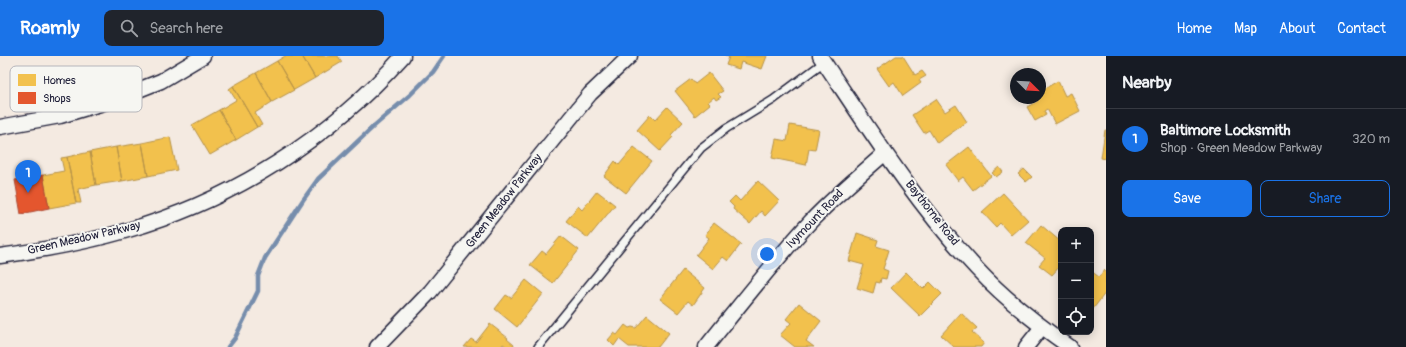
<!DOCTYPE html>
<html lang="en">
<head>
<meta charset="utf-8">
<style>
  body { margin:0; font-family:Pangolin,sans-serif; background:#20242c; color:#f1f3f6 }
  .controls { position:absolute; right:12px; bottom:12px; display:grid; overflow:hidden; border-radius:8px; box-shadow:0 2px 10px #0003 }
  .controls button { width:36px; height:36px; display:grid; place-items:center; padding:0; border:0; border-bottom:1px solid #363941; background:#171b24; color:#f1f3f6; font:20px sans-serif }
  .compass { position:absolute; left:1010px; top:12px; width:36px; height:36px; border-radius:50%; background:#171b24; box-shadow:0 2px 10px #0003; rotate:114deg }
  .you { position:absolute; left:767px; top:198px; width:14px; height:14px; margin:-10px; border:3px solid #fff; border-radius:50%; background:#1a73e8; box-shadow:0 0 0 6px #1a73e833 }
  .badge { display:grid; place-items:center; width:26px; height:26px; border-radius:50%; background:#1a73e8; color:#fff; font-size:13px; font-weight:700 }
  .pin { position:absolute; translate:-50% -33px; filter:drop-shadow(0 1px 2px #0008) }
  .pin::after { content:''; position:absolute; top:21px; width:14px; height:12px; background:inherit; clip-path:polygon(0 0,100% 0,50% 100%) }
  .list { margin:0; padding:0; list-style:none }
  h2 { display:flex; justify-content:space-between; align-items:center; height:52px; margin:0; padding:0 16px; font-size:17px }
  h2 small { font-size:13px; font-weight:400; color:#9ea1a6 }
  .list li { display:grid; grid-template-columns:26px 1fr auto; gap:12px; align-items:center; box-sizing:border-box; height:60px; padding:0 16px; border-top:1px solid #363941 }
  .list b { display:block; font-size:15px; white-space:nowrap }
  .list p { margin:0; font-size:13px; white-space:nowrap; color:#9ea1a6 }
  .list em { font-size:13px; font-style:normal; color:#9ea1a6 }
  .actions { display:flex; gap:8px; padding:12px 16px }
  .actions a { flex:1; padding:9px 0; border:1px solid #1a73e8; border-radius:8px; text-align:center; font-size:14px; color:#1a73e8 }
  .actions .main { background:#1a73e8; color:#fff }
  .icon { flex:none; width:22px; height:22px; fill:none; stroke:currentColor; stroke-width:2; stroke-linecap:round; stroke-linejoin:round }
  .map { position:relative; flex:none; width:1106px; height:291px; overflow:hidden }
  header { display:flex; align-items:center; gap:24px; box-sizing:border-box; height:56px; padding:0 20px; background:#1a73e8; color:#fff }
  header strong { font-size:19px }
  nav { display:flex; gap:22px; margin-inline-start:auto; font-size:14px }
  .search { width:280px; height:36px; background:#20242c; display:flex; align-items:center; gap:10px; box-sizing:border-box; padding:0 14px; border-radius:8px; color:#9ea1a6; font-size:15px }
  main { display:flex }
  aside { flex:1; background:#171b24 }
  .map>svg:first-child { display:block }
  .homes { fill:#f2c14e; stroke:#b49148 }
  .shops { fill:#e4572e; stroke:#aa4732 }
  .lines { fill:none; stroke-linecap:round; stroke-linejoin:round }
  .stream { stroke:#768dac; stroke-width:4.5 }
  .service-casing { stroke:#22223b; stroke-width:10 }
  .minor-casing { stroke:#22223b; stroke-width:17 }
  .service { stroke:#f6f6f2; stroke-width:7 }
  .minor { stroke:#f6f6f2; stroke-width:14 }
  .labels { text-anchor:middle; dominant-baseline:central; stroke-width:4; stroke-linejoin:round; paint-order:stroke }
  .street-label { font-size:12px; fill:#22223b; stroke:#f6f6f2 }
  .key { fill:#f6f6f2; stroke:#b6b6bb; stroke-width:1 }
  .key-label { font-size:11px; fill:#22223b }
</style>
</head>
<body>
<header>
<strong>Roamly</strong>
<div class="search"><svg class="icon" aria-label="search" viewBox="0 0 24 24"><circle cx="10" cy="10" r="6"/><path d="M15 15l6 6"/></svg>Search here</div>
<nav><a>Home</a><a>Map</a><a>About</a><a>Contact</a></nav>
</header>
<main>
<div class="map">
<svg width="1106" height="291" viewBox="0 0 1106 291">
  <rect width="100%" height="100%" fill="#f4eae1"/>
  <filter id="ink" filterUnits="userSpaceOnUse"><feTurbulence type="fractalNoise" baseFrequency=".025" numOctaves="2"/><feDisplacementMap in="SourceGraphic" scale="8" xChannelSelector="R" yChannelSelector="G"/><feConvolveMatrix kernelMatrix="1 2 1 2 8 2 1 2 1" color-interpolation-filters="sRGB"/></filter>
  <g filter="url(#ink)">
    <path class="homes" d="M 285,0 L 302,0 L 315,22 L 294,34 L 277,5 Z
      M 302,0 L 338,0 L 342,6 L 315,22 Z
      M 725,0 L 767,0 L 762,13 L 741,6 L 739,13 L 726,9 L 729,1 Z
      M 896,0 L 903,0 L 915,19 L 922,15 L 926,20 L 919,24 L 921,27 L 903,40 L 894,26 L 889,30 L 877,13 Z
      M 277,5 L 294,34 L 272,46 L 256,17 Z
      M 256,17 L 272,46 L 255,57 L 262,69 L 257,71 L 233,30 Z
      M 709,17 L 723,35 L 718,38 L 721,41 L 716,44 L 714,41 L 708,46 L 710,48 L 695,60 L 675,35 L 691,23 L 695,28 Z
      M 1058,25 L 1065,40 L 1071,37 L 1080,55 L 1055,68 L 1047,53 L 1044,55 L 1046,59 L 1035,65 L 1027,51 L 1038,45 L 1036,42 L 1040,42 L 1040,35 Z
      M 233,30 L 257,71 L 236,84 L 219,54 L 236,44 L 229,33 Z
      M 936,43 L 945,56 L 956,49 L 967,66 L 937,87 L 929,74 L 924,77 L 912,59 Z
      M 667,51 L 683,66 L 671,79 L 673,81 L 660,95 L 637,74 L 650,59 L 655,64 Z
      M 219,54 L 236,84 L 210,99 L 192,69 Z
      M 790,69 L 819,74 L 815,94 L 809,93 L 806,109 L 772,102 L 776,83 L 787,85 Z
      M 1105,74 L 1106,74 L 1106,103 L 1101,102 Z
      M 170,81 L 177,114 L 148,120 L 142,87 Z
      M 142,87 L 148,120 L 122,125 L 116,91 Z
      M 116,91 L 122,125 L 96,129 L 90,96 Z
      M 634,91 L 652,105 L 626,137 L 604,120 L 615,105 L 619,109 Z
      M 969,91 L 991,120 L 973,134 L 963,121 L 958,125 L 946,109 Z
      M 90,96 L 96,129 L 78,133 L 81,147 L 76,147 L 67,101 Z
      M 67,101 L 76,147 L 49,152 L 43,119 L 64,115 L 61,102 Z
      M 999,111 L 1003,116 L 996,121 L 992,117 Z
      M 1024,113 L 1032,121 L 1026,126 L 1018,118 Z
      M 758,125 L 779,145 L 765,160 L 761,155 L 750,168 L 733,153 L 734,151 L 729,146 L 735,140 L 740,145 Z
      M 597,135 L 615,149 L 588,182 L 566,165 L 578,150 L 582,154 Z
      M 1003,137 L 1028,164 L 1011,179 L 1000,167 L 996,171 L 982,156 Z
      M 714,167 L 741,188 L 728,205 L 723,201 L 713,213 L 696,199 L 709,182 L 705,179 Z
      M 1041,169 L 1061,186 L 1061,209 L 1052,219 L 1039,209 L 1045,202 L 1026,187 Z
      M 857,177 L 878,184 L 876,190 L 889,194 L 883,213 L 888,215 L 886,223 L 881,222 L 880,227 L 876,226 L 873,237 L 857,232 L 864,209 L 849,205 Z
      M 561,180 L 579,194 L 553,227 L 530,209 L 542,195 L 546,198 Z
      M 683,214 L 705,232 L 693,249 L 688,245 L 678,257 L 660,243 Z
      M 1104,214 L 1106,216 L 1106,236 L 1093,253 L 1091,252 L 1091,215 L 1099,221 Z
      M 906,216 L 923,233 L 930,226 L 942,238 L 920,260 L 891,232 Z
      M 526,224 L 543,238 L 517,271 L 495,253 L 506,239 L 511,242 Z
      M 799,247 L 821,265 L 806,285 L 814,291 L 795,291 L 780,279 L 791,267 L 786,263 Z
      M 961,257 L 977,272 L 972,276 L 984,287 L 981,291 L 954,291 L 941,279 Z
      M 647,259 L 669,277 L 658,291 L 629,291 L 619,283 L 614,290 L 608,284 L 614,277 L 617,279 L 625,269 L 629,272 L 632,271 L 636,272 Z
      M 490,268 L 508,282 L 507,283 L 514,289 L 513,291 L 507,291 L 503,288 L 501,291 L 464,291 L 471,283 L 476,286 Z"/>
    <path class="shops" d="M 43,119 L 49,152 L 21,158 L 15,124 Z"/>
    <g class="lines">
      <path class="stream" d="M 228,291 L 235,282 L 258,235 L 258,220 L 265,202 L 303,144 L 318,123 L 374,70 L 410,39 L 433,16 L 444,0"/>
      <g class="service-casing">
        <path id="service" d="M 538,291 L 701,92 L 727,72 L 773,44 L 824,6"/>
      </g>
      <g class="minor-casing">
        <path id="minor" d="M 820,0 C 869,73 916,148 977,213 C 1004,242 1037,268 1070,291
          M 0,71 L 60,60 L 113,44 L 161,25 L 203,0
          M 0,200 C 43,194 86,187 128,174 C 233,144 330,82 403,0
          M 377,291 L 430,236 L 590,38 L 630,0
          M 706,291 C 740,249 774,205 811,165 C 834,141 860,119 885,97
          M 1026,291 L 1042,271"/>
      </g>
      <use href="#service" class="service"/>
      <use href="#minor" class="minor"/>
    </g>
  </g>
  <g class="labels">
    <g class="street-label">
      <text transform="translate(504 145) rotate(-52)">Green Meadow Parkway</text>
      <text transform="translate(932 157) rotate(52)">Baythorne Road</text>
      <text transform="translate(815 163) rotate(-46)">Ivymount Road</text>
      <text transform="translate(84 182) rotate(-13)">Green Meadow Parkway</text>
    </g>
  </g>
  <rect x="10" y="10" width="132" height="46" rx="6" class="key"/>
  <rect x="18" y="18" width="18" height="12" fill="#f2c14e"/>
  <rect x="18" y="36" width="18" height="12" fill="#e4572e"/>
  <g class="key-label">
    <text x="43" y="28">Homes</text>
    <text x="43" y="46">Shops</text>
  </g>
</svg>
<div class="controls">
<button>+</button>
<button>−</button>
<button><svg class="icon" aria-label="locate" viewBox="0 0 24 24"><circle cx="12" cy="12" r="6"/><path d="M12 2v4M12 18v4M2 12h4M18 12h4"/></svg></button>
</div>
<svg class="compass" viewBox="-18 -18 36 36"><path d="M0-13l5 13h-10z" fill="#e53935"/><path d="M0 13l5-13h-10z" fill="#9ea1a6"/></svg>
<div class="you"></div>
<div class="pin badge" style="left:28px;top:137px">1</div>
</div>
<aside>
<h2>Nearby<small></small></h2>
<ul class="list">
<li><span class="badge">1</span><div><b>Baltimore Locksmith</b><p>Shop · Green Meadow Parkway</p></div><em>320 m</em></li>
</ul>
<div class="actions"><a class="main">Save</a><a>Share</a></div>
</aside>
</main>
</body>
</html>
